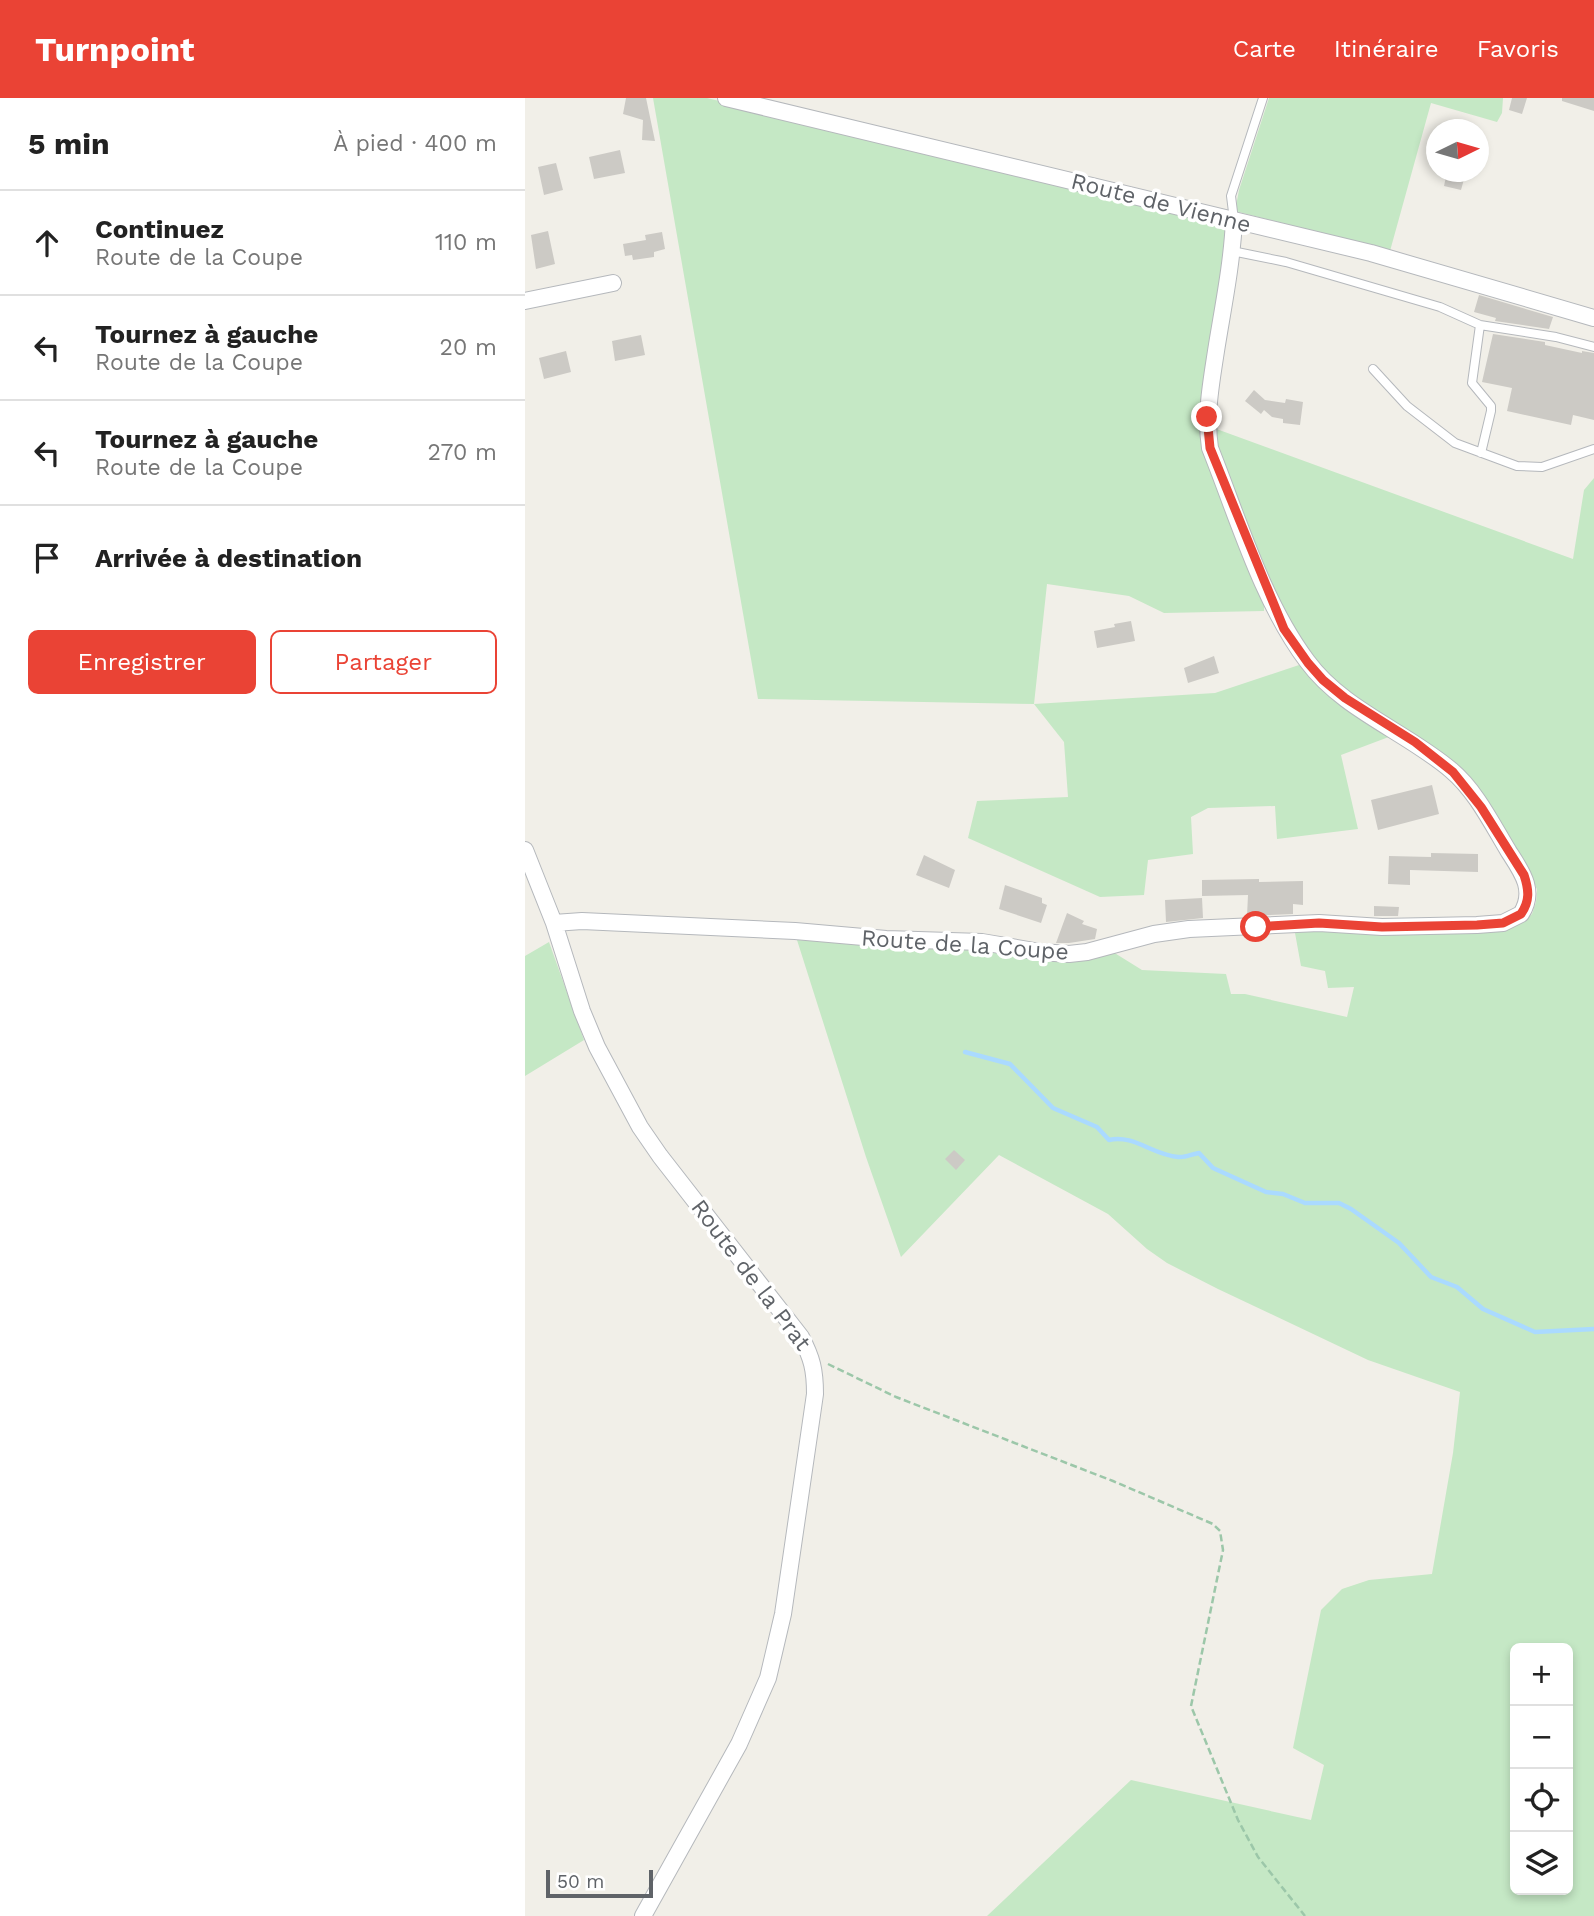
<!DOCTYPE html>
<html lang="fr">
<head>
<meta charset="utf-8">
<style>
  body { margin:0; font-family:"Work Sans",sans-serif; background:#f2f2f2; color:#222 }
  .controls { position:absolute; right:21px; bottom:21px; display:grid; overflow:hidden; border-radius:10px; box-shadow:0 4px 10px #0003 }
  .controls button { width:63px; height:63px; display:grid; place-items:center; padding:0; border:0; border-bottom:2px solid #e0e0e0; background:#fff; color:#222; font:35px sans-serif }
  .compass { position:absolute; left:901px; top:21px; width:63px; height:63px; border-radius:50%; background:#fff; box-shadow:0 4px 10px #0003; rotate:85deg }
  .scale { position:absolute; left:21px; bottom:18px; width:107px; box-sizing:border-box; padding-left:7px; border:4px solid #5f6368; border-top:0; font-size:19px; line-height:24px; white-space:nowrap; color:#5f6368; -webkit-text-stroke:5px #fff; paint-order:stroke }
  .stop { position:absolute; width:21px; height:21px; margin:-16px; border:5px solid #ea4335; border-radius:50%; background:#fff }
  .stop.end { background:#ea4335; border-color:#fff; box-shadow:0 2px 7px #0008 }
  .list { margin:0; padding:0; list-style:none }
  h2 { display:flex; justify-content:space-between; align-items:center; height:91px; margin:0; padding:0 28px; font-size:30px }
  h2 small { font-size:23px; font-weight:400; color:#767676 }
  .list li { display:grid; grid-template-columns:46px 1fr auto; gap:21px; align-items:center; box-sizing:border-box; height:105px; padding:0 28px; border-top:2px solid #e0e0e0 }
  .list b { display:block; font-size:26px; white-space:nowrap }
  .list p { margin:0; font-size:23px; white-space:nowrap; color:#767676 }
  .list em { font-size:23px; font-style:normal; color:#767676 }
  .actions { display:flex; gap:14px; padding:21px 28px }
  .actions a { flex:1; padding:16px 0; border:2px solid #ea4335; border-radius:10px; text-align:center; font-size:24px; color:#ea4335 }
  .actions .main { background:#ea4335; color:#fff }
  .icon { flex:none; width:38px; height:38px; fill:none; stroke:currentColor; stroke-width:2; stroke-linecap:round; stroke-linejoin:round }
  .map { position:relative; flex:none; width:1069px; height:1818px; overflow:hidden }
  header { display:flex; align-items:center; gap:42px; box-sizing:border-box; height:98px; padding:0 35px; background:#ea4335; color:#fff }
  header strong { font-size:33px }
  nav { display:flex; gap:38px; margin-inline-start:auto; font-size:24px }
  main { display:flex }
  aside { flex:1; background:#fff }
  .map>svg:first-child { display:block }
  .green { fill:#c5e8c5; fill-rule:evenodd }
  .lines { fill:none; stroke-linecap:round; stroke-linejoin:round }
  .stream { stroke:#aadaff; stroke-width:4.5 }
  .building { fill:#cccac5 }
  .lane-casing { stroke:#b5b8bc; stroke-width:10 }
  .street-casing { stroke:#b5b8bc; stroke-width:18 }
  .path { stroke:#9cc7a9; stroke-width:2.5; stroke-dasharray:7 3.5; stroke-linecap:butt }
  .lane { stroke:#fff; stroke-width:8 }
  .street { stroke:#fff; stroke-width:16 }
  .route { stroke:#ea4335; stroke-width:9 }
  .labels { text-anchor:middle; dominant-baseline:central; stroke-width:7; stroke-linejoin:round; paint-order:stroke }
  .street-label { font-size:23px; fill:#5f6368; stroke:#fff }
</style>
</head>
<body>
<header>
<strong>Turnpoint</strong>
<nav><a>Carte</a><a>Itinéraire</a><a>Favoris</a></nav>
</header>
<main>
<aside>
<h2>5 min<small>À pied · 400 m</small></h2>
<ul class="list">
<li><svg class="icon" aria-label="ahead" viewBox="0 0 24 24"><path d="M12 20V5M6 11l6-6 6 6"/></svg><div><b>Continuez</b><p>Route de la Coupe</p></div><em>110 m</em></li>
<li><svg class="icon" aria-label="left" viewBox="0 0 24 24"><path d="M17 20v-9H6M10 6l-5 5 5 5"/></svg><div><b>Tournez à gauche</b><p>Route de la Coupe</p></div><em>20 m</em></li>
<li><svg class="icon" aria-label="left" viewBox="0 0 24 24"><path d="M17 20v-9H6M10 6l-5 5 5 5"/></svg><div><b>Tournez à gauche</b><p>Route de la Coupe</p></div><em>270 m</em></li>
<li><svg class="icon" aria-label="arrive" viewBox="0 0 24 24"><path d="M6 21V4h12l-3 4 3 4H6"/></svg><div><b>Arrivée à destination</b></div></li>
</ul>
<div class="actions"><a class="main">Enregistrer</a><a>Partager</a></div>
</aside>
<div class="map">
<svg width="1069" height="1818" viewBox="0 0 1069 1818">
  <rect width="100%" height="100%" fill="#f1efe8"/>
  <path class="green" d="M 128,0 L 182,0 L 702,127 L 705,140 L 675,322 L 676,334 L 739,504 L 739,513 L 639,515 L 604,498 L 522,486 L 509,606 L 690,595 L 774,567 L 805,599 L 869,637 L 816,657 L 833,731 L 752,741 L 750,708 L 683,710 L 666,719 L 668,756 L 623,762 L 619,797 L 575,799 L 443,740 L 452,703 L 543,699 L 539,644 L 509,606 L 233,601 Z
    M 744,0 L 978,0 L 977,15 L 972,24 L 906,5 L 865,153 L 710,113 L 714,92 Z
    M 686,329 L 1048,461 L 1059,392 L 1069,380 L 1069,1818 L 462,1818 L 606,1682 L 786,1722 L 799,1667 L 768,1650 L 796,1512 L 817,1491 L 844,1482 L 907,1476 L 928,1355 L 935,1294 L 843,1262 L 693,1191 L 642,1165 L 622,1151 L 583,1116 L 474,1057 L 376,1159 L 341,1059 L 272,842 L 455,851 L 588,854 L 617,872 L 701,876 L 706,896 L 720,896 L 822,919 L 829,889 L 803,890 L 800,873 L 776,868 L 770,835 L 784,832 L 981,829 L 997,825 L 1007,816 L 1011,804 L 1012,792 L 1007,778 L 968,717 L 799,576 L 759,516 L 691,350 ZM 990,1550 L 1043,1550 L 1043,1792 L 990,1792 Z
    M 24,844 L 59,942 L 0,978 L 0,858 Z"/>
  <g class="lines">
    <path class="stream" d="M 440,954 L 485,966 L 528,1010 L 572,1029 L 584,1042 C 608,1036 628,1057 653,1059 C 660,1060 667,1056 674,1055 L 688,1070 L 741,1094 L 758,1096 L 780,1105 L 814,1105 L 826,1111 L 874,1145 L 906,1179 L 932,1189 L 958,1211 L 1010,1234 L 1069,1231"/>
  </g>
  <path class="building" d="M 101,0 L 121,0 L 130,43 L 117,42 L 118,22 L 98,16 Z
    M 987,0 L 1002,0 L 997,16 L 984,12 Z
    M 1037,0 L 1069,0 L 1069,13 L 1037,3 Z
    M 95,52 L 100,75 L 69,81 L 64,59 Z
    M 31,65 L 38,92 L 19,97 L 13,69 Z
    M 922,74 L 941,74 L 936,92 L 919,88 Z
    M 23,133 L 30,166 L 11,171 L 6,137 Z
    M 137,134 L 140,151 L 129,154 L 129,159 L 108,162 L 107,157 L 100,158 L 98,146 L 121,142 L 120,137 Z
    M 954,197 L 1028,219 L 1024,231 L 970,223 L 971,220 L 949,214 Z
    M 968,236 L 1020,244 L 1020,247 L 1057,255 L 1057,253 L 1069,255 L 1069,322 L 1048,317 L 1046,327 L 982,313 L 987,290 L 957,284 Z
    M 116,237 L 120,257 L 90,263 L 87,243 Z
    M 41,253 L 46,274 L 19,281 L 14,260 Z
    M 729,292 L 740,302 L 760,305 L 761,301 L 778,304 L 775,327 L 758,325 L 758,321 L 747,319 L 739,312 L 736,316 L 720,303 Z
    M 606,523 L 610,543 L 572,550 L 569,533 L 590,529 L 589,526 Z
    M 689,558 L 694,575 L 663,585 L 659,570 Z
    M 907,687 L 914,716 L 853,732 L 846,702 Z
    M 906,755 L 953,756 L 953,774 L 885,772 L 885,787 L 863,786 L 864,758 L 906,759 Z
    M 399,757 L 430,772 L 424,790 L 391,777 Z
    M 734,781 L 734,784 L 778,783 L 778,807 L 768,806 L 768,816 L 722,818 L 723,797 L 677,798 L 677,782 Z
    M 480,787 L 517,800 L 517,805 L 522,807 L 516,825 L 474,811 Z
    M 677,800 L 678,820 L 641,824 L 640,802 Z
    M 849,808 L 874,809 L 873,818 L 849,818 Z
    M 542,815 L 559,823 L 557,826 L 572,831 L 570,841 L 544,845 L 531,845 Z
    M 429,1052 L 440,1062 L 431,1072 L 420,1061 Z"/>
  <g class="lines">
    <g class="lane-casing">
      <path id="lane" d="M 709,122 L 706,98 L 738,0
        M 707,153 L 761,164 L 915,209 L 955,227 L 1031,239 L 1069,249
        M 955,227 L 947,285 L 966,308 L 966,313 L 956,355
        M 848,271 L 882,308 L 930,345 L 992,368 L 1017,369 L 1069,351"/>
    </g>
    <g class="street-casing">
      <path id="street" d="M 201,0 L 846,155 L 1069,220
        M 0,203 L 88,185
        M 0,752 L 29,825 L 57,913 L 72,949 L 115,1029 L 135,1058 L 276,1239 C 287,1260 290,1272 290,1296 L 258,1516 L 243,1580 L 214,1646 L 118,1818
        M 29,825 L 57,823 L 270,833 L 361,841 L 457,844 L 515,854 L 544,856 L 562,854 L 629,836 L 664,831 L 794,825 L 857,829 L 952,827 L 978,825 L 996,816 C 1011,793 997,774 984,754 C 967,726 951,693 926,672 C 880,633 818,612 782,563 C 737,503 713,420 685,350 C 680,317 686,286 691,253 C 698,209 707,166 709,122"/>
    </g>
    <path class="path" d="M 303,1266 L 371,1299 L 588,1383 L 688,1426 L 695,1433 L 698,1452 L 666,1608 L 713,1722 L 733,1759 L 780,1818"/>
    <use href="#lane" class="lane"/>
    <use href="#street" class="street"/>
  </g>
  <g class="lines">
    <path class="route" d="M 682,319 L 685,350 L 759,531 L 783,565 L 798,582 L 820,600 L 890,644 L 928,674 L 956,709 L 999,777 C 1004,792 1005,803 996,816 L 978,825 L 952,827 L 857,829 L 794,825 L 731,829"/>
  </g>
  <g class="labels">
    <g class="street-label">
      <text transform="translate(636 105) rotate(14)">Route de Vienne</text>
      <text transform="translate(440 847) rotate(4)">Route de la Coupe</text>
      <text transform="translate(226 1177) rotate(53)">Route de la Prat</text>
    </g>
  </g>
</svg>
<div class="controls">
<button>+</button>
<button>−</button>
<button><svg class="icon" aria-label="locate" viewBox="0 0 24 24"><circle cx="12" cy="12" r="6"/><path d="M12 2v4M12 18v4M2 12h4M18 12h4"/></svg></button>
<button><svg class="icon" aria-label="layers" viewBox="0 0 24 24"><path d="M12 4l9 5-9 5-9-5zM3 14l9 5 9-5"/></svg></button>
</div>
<svg class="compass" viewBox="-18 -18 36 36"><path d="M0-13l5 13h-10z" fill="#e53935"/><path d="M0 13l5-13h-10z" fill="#767676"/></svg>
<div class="scale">50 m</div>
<div class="stop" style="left:731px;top:829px"></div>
<div class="stop end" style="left:682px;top:319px"></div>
</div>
</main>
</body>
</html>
